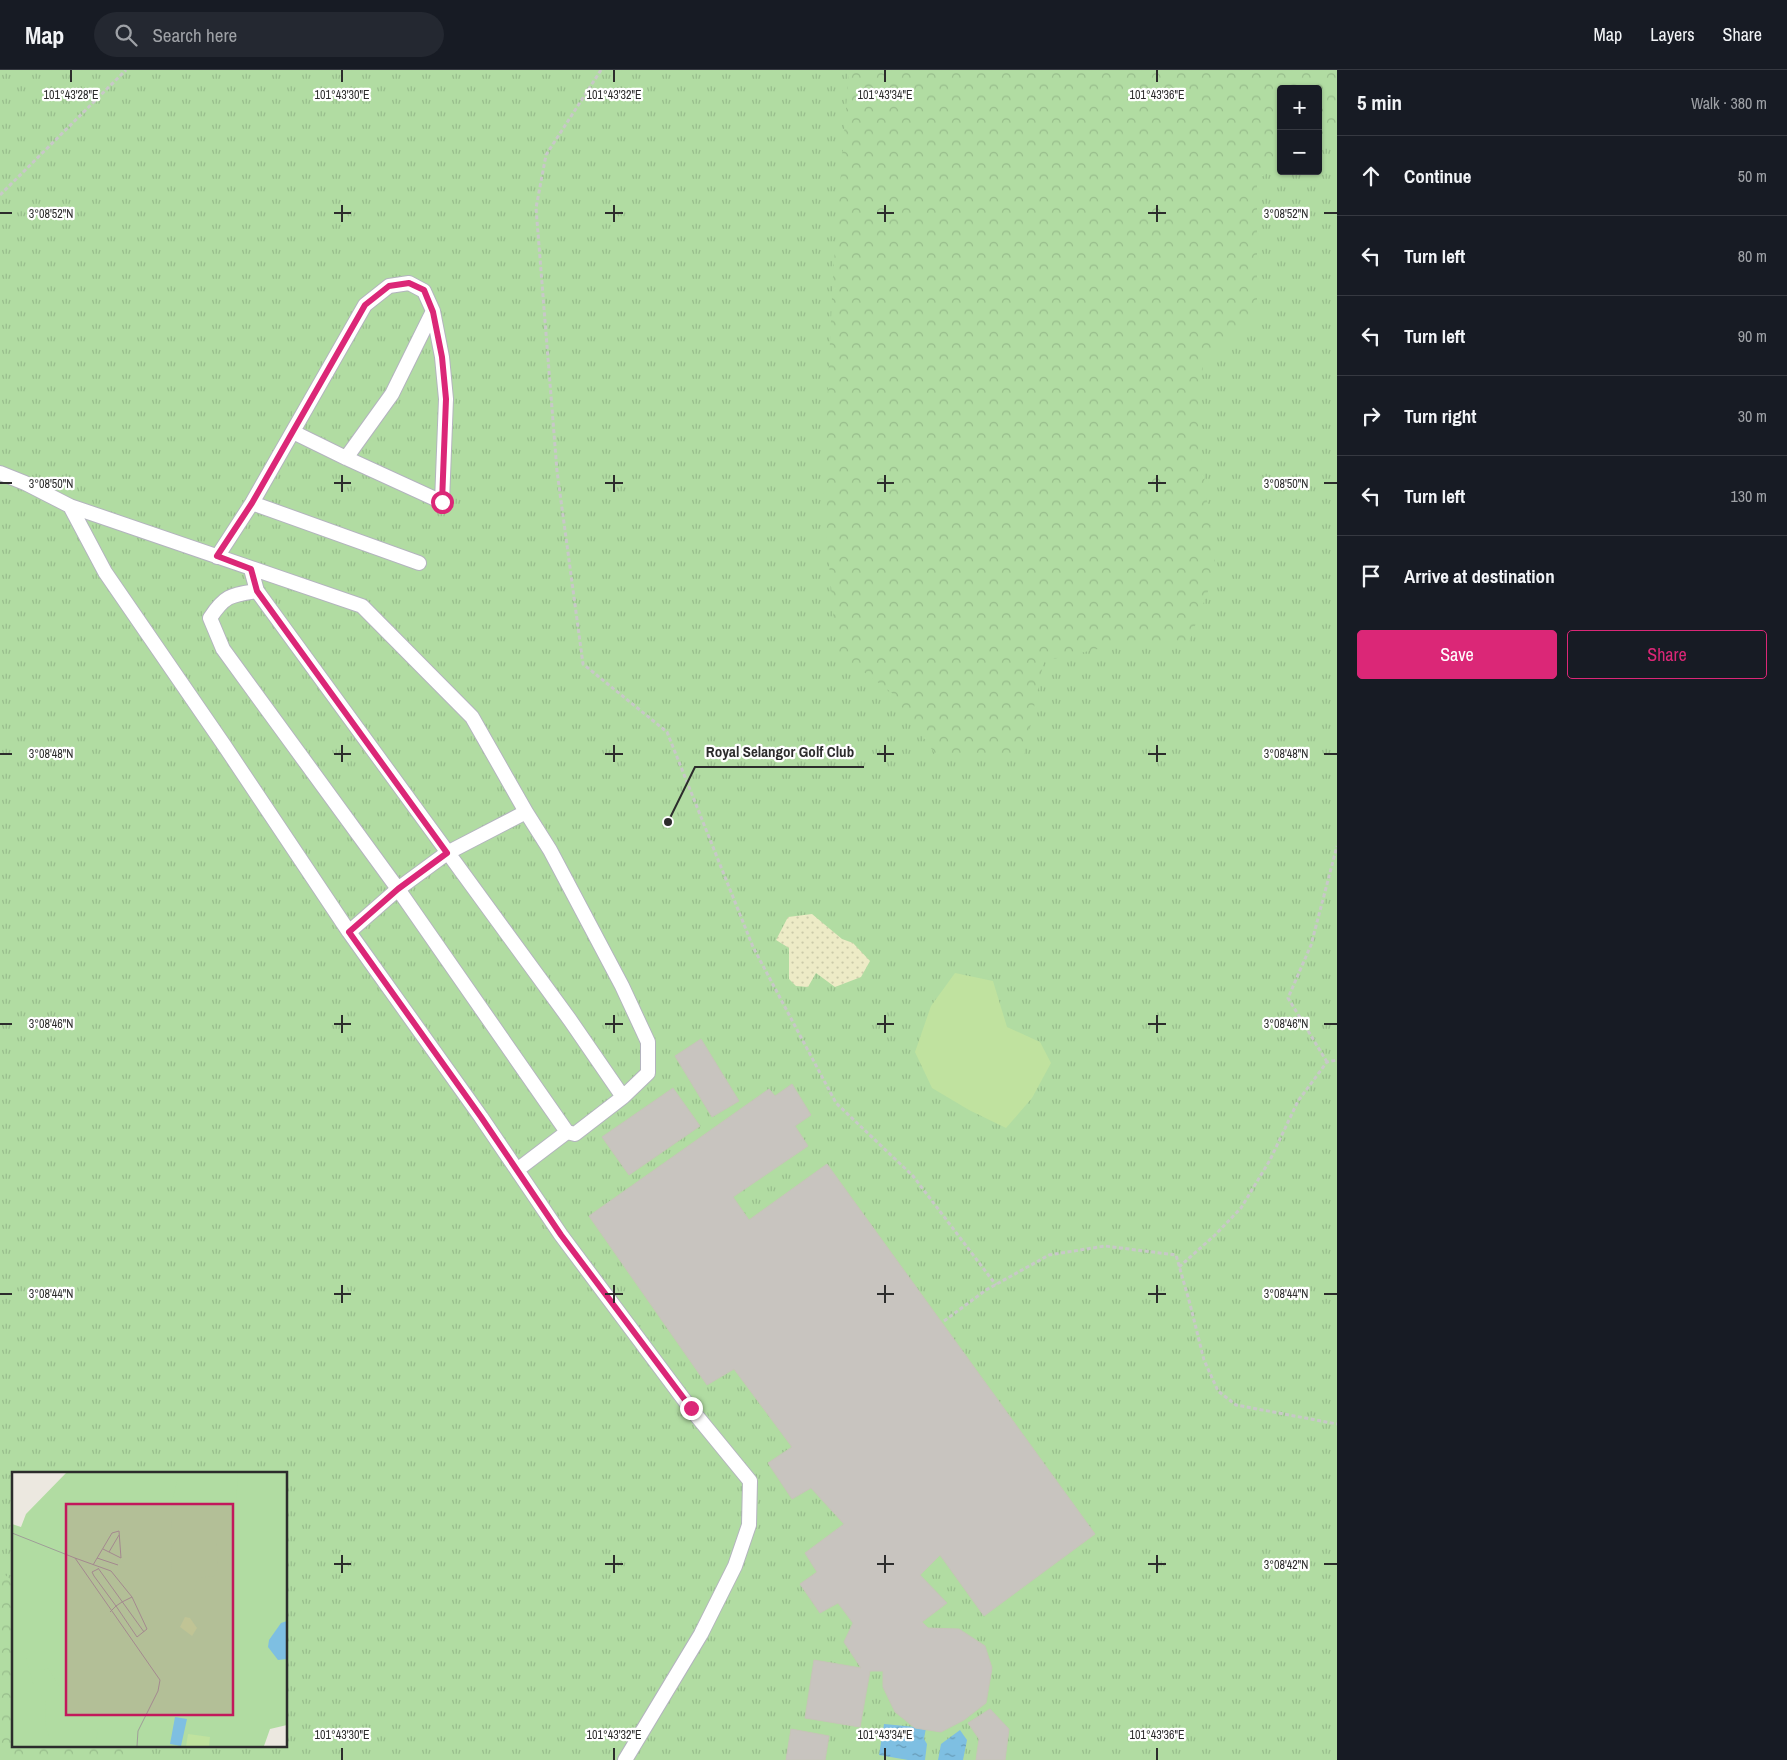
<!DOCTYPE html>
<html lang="en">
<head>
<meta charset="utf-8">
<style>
  body { margin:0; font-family:"Archivo Narrow",sans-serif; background:#242831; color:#f1f3f6 }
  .controls { position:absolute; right:15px; top:15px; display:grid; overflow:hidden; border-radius:5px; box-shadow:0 1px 4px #0004 }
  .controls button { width:45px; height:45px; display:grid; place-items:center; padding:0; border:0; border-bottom:1px solid #363941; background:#171b24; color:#f1f3f6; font:25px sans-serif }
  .stop { position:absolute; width:15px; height:15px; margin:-11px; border:4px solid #db2777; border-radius:50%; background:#fff }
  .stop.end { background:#db2777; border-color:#fff; box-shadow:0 1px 5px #0008 }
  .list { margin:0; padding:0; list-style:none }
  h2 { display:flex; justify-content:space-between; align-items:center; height:65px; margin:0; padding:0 20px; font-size:21px }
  h2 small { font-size:16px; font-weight:400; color:#9ea1a6 }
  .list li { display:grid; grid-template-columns:32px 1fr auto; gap:15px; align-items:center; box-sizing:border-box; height:80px; padding:0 20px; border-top:1px solid #363941 }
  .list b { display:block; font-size:19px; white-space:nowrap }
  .list em { font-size:16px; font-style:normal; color:#9ea1a6 }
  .actions { display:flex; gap:10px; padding:15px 20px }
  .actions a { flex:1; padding:11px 0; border:1px solid #db2777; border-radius:5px; text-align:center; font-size:18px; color:#db2777 }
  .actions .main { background:#db2777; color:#fff }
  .icon { flex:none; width:28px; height:28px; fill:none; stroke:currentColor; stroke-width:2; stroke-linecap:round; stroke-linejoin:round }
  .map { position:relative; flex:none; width:1337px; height:1690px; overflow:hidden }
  header { display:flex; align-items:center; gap:30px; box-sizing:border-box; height:70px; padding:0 25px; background:#171b24; border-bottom:1px solid #363941 }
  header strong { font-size:24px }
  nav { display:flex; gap:28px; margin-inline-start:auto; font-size:18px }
  .search { width:350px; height:45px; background:#242831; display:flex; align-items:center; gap:12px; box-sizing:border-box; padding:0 18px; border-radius:28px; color:#9ea1a6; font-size:19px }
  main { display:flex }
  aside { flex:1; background:#171b24 }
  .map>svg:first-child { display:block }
  .grass { fill:url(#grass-tufts); fill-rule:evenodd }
  .forest { fill:url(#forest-crowns) }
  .sand { fill:url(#sand-dots) }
  .pitch { fill:#c0e29f }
  .water { fill:url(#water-ripples) }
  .building { fill:#c8c4bf; stroke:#c7c4b9 }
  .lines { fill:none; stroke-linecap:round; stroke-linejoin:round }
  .service-casing { stroke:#b3b4be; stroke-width:16 }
  .path { stroke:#c8c8c8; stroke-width:3; stroke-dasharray:4 2.5; stroke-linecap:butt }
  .service { stroke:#fff; stroke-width:14 }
  .route { stroke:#db2777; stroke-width:6 }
  .ticks { fill:none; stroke:#2c2c2c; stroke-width:2 }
  .inset-road { fill:none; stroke:#9f9d98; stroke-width:1 }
  .view { fill:#c2185b; fill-opacity:0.15; stroke:#c2185b; stroke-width:2.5 }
  .inset-edge { fill:none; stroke:#2c2c2c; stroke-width:2.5 }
  .ticks-label { font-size:12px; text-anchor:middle; fill:#2c2c2c; stroke:#fff; stroke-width:4.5; stroke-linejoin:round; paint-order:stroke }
  .leader { fill:none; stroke:#2c2c2c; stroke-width:2 }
  .callout-dot { fill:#2c2c2c; stroke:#fff; stroke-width:2 }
  .callout-label { font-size:15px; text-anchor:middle; font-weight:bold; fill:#2c2c2c; stroke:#fff; stroke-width:4.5; stroke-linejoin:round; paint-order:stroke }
</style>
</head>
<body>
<header>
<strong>Map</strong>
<div class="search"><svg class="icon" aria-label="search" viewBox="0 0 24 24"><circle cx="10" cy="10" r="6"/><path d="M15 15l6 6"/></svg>Search here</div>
<nav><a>Map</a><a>Layers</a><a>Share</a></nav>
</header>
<main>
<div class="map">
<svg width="1337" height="1690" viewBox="0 0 1337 1690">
  <defs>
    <pattern id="grass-tufts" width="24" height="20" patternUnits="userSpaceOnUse" patternTransform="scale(1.25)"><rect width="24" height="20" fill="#b1dca2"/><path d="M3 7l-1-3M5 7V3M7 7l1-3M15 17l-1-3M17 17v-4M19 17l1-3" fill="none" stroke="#98bd8c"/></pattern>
    <pattern id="forest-crowns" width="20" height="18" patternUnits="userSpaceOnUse" patternTransform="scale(1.25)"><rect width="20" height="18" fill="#b1dca2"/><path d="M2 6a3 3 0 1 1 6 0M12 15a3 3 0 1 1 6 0" fill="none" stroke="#98bd8c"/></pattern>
    <pattern id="sand-dots" width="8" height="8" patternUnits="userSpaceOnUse" patternTransform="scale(1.25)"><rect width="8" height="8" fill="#edebc6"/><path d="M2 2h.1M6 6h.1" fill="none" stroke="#cbcaaa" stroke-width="1.8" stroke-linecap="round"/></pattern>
    <pattern id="water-ripples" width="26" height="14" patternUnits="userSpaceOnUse" patternTransform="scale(1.25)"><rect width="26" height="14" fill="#7ebfe2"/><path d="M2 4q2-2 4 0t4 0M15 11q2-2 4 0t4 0" fill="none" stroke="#679bb7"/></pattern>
  </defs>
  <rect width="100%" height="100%" fill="#ece8e0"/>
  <path class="grass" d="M 0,0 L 1337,0 L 1337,1690 L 0,1690 ZM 1281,19 L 1318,19 L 1318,101 L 1281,101 ZM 14,1404 L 286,1404 L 286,1676 L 14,1676 Z"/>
  <path class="forest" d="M 849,0 L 1337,0 L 1337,51 L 1335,56 L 1318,67 L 1318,19 L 1281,19 L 1281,94 L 1257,110 L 1257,246 L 1203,293 L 1198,360 L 1216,500 L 1187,577 L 1125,573 L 1044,591 L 1023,688 L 938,688 L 892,623 L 837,582 L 823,428 L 833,205 Z
    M 0,1501 L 14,1512 L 14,1676 L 127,1676 L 140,1690 L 0,1690 Z"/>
  <path class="sand" d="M 812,844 L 842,869 L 853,873 L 870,891 L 861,907 L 835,917 L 816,903 L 808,917 L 796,916 L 789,909 L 789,878 L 776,870 L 788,847 Z"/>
  <path class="pitch" d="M 955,903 L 993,911 L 1007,957 L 1040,972 L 1051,993 L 1032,1028 L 1006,1058 L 969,1040 L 932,1018 L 915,982 L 931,936 Z"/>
  <path class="water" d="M 884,1654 L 926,1658 L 924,1669 L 927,1674 L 925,1690 L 908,1690 L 879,1685 Z
    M 960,1660 L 967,1670 L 963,1690 L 938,1690 L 941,1674 Z"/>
  <path class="building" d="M 701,969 L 739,1031 L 712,1047 L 675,986 Z
    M 792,1014 L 811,1045 L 795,1056 L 808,1076 L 733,1127 L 749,1150 L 827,1094 L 1095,1464 L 984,1546 L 940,1485 L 920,1505 L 947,1533 L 922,1552 L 928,1558 L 959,1559 L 985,1576 L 992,1598 L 986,1633 L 964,1650 L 941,1662 L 915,1658 L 895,1642 L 883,1617 L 883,1601 L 870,1601 L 860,1657 L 805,1648 L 814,1590 L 861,1598 L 844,1572 L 853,1553 L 838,1533 L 820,1543 L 800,1514 L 817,1502 L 805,1483 L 844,1454 L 811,1418 L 792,1429 L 768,1393 L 792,1377 L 734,1299 L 707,1315 L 589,1146 L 769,1019 L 775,1026 Z
    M 673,1018 L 700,1056 L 629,1105 L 602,1067 Z
    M 990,1639 L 1009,1659 L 1005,1690 L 976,1690 L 979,1669 L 968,1653 Z
    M 791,1659 L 829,1666 L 825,1690 L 786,1690 Z"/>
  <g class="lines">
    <g class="service-casing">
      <path id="service" d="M 346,388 L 392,324 L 433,241
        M 0,403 L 25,413 L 70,436 L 105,502 L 224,675 L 349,862 L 481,1047 L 561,1165 L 691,1339 L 750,1411 L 749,1455 L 735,1496 L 701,1564 L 625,1690
        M 252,433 L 419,493
        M 70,436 L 362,536 L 472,647 L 526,742
        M 217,487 L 252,433 L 365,235 L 389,216 L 409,213 L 424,221 L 433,241 L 442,287 L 446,329 L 442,432 L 346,388 L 293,362
        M 251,499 L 257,521 L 570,950 L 623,1027
        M 257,521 C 231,525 225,525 210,548 L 223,579 L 398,819 L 567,1062 L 575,1064 L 623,1027 L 648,1003 L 648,972 L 622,916 L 550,780 L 526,742 L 447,783 L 398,819 L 349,862
        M 517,1100 L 567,1062"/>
    </g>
    <path class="path" d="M 601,0 L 546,85 L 536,138 L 557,401 L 583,594 L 667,662 L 753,877 L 836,1033 L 913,1106 L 996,1215
      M 0,125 L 126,0
      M 1327,992 L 1288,928 L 1311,875 L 1337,776
      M 1179,1197 L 1215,1165 L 1241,1138 L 1270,1090 L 1298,1031 L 1327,992 L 1337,990
      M 944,1251 L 986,1220 L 1049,1185 L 1105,1176 L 1176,1185 L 1190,1234 L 1204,1290 L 1218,1321 L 1236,1335 L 1337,1354"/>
    <use href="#service" class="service"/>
  </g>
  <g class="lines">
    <path class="route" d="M 442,432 L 446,329 L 442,287 L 433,242 L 424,220 L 409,213 L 389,216 L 365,235 L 252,433 L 217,486 L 251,499 L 257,521 L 447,783 L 398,819 L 349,862 L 481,1047 L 561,1165 L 691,1338"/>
  </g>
  <path class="ticks" d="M 71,0 L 71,12M 342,0 L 342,12M 614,0 L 614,12M 885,0 L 885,12M 1157,0 L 1157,12M 342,135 L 342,152M 614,135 L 614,152M 885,135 L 885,152M 1157,135 L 1157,152M 0,143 L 12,143M 334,143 L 351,143M 605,143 L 623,143M 877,143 L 894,143M 1148,143 L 1166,143M 1324,143 L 1337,143M 342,405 L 342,422M 614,405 L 614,422M 885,405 L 885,422M 1157,405 L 1157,422M 0,413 L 12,413M 334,413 L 351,413M 605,413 L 623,413M 877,413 L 894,413M 1148,413 L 1166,413M 1324,413 L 1337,413M 342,675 L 342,692M 614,675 L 614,692M 885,675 L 885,692M 1157,675 L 1157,692M 0,684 L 12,684M 334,684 L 351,684M 605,684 L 623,684M 877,684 L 894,684M 1148,684 L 1166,684M 1324,684 L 1337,684M 342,945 L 342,963M 614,945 L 614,963M 885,945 L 885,963M 1157,945 L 1157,963M 0,954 L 12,954M 334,954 L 351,954M 605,954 L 623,954M 877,954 L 894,954M 1148,954 L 1166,954M 1324,954 L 1337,954M 342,1215 L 342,1233M 614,1215 L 614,1233M 885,1215 L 885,1233M 1157,1215 L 1157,1233M 0,1224 L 12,1224M 334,1224 L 351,1224M 605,1224 L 623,1224M 877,1224 L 894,1224M 1148,1224 L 1166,1224M 1324,1224 L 1337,1224M 342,1485 L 342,1503M 614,1485 L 614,1503M 885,1485 L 885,1503M 1157,1485 L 1157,1503M 334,1494 L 351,1494M 605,1494 L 623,1494M 877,1494 L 894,1494M 1148,1494 L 1166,1494M 1324,1494 L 1337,1494M 342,1678 L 342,1690M 614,1678 L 614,1690M 885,1678 L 885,1690M 1157,1678 L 1157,1690"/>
  <g transform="translate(12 1402)">
    <rect width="275" height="275" fill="#ece8e0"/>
    <path d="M 54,1 L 275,1 L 275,253 L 258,257 L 252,274 L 0,274 L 0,52 L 9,55 L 14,42 Z" fill="#b1dca2"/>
    <path d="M 171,1 L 226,1 L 224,31 L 211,46 L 211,63 L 204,69 L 206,94 L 202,104 L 185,106 L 182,118 L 171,118 L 159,105 L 160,30 L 166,5 ZM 16,179 L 30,198 L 36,196 L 47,214 L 66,230 L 69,240 L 86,258 L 84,269 L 70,274 L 40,274 L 33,252 L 34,230 L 21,211 L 14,186 Z" fill="#b1dca2"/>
    <path d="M 173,145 L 178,146 L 185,156 L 180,164 L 168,155 ZM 176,262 L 198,265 L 197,274 L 174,274 Z" fill="#c0e29f"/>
    <path d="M 275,149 L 275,187 L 266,188 L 256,175 L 257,168 L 269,151 ZM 163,245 L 175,247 L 169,274 L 158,272 Z" fill="#7ebfe2"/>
    <path class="inset-road" d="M 0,61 L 63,86 L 148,208 L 146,219 L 126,259 L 125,274M 97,80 L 107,63M 63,86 L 99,99 L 120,125M 85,86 L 106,93M 81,93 L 100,61 L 107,59 L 109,86 L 91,77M 86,96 L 132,160M 86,97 L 80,100 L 82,104 L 104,134 L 125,165 L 135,157 L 120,125 L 110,130 L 104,134 L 98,140"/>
    <path class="view" d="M 54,32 L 221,32 L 221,243 L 54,243 Z"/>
    <rect width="275" height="275" class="inset-edge"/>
  </g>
  <g class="ticks-label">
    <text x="71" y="29">101°43'28"E</text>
    <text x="342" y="29">101°43'30"E</text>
    <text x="614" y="29">101°43'32"E</text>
    <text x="885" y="29">101°43'34"E</text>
    <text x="1157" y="29">101°43'36"E</text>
    <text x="51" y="148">3°08'52"N</text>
    <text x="1286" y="148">3°08'52"N</text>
    <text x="51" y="418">3°08'50"N</text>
    <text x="1286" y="418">3°08'50"N</text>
    <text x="51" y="688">3°08'48"N</text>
    <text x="1286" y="688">3°08'48"N</text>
    <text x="51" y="958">3°08'46"N</text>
    <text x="1286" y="958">3°08'46"N</text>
    <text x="51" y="1228">3°08'44"N</text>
    <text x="1286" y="1228">3°08'44"N</text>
    <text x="1286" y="1499">3°08'42"N</text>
    <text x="342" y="1669">101°43'30"E</text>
    <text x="614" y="1669">101°43'32"E</text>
    <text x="885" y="1669">101°43'34"E</text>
    <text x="1157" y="1669">101°43'36"E</text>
  </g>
  <path class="leader" d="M668 752L695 697H864"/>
  <circle class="callout-dot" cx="668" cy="752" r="5"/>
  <g class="callout-label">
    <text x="780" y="687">Royal Selangor Golf Club</text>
  </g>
</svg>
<div class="controls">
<button>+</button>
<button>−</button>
</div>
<div class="stop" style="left:442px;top:432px"></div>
<div class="stop end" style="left:691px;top:1338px"></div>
</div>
<aside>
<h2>5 min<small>Walk · 380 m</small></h2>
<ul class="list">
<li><svg class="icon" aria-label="ahead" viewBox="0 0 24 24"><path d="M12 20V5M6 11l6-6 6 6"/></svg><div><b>Continue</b></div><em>50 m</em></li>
<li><svg class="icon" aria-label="left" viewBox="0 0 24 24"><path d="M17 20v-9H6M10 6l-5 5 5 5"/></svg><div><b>Turn left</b></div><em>80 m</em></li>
<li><svg class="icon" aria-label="left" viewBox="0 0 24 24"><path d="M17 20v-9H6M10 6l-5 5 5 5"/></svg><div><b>Turn left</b></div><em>90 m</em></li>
<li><svg class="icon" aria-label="right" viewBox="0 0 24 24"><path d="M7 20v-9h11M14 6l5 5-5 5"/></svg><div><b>Turn right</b></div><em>30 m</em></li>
<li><svg class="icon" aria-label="left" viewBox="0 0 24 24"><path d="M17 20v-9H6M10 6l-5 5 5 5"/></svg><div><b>Turn left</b></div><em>130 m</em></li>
<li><svg class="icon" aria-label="arrive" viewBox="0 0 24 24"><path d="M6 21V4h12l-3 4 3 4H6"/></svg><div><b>Arrive at destination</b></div></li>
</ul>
<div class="actions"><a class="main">Save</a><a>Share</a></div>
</aside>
</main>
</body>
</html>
